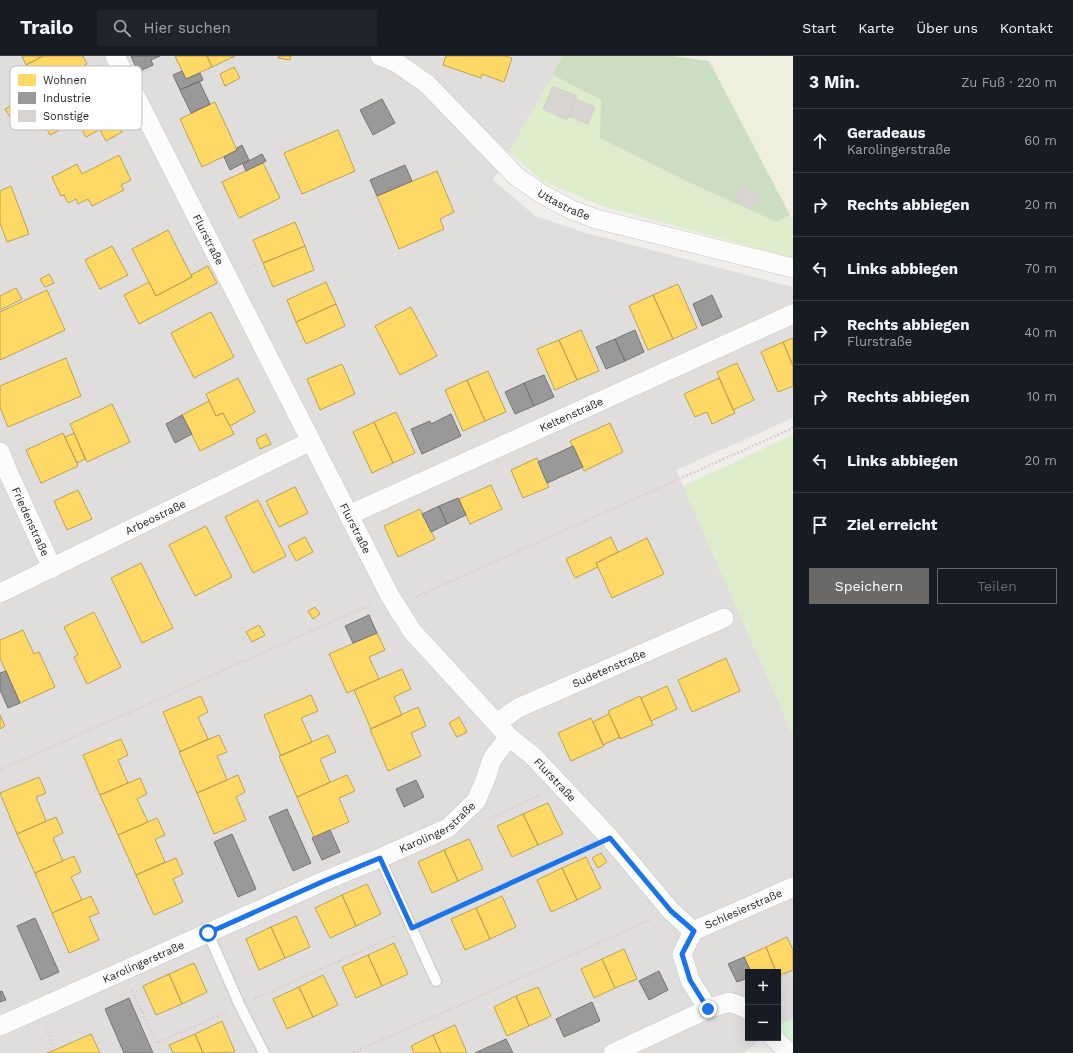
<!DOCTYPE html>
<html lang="de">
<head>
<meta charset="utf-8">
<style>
  body { margin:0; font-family:"Work Sans",sans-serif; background:#20242c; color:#f1f3f6 }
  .controls { position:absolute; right:12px; bottom:12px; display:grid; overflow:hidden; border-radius:0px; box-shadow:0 4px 16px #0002 }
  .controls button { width:36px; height:36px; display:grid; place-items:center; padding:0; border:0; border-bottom:1px solid #363941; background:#171b24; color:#f1f3f6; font:20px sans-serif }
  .stop { position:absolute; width:12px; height:12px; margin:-9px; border:3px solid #1a73e8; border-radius:50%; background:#fff }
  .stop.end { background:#1a73e8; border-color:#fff; box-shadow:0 1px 4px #0008 }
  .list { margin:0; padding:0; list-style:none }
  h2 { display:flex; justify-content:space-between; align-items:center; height:52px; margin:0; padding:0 16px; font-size:17px }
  h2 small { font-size:13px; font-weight:400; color:#9ea1a6 }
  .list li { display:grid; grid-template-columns:26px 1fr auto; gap:12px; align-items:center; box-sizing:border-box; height:64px; padding:0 16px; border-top:1px solid #363941 }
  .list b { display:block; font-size:15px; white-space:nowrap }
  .list p { margin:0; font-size:13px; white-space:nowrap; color:#9ea1a6 }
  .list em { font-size:13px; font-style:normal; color:#9ea1a6 }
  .actions { display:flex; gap:8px; padding:12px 16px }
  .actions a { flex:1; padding:9px 0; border:1px solid #6a6968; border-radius:0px; text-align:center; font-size:14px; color:#6a6968 }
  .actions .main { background:#6a6968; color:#fff }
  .icon { flex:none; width:22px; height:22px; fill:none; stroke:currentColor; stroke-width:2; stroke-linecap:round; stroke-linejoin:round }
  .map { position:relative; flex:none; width:793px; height:997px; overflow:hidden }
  header { display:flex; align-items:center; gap:24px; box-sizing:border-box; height:56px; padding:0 20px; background:#171b24; border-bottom:1px solid #363941 }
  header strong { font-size:19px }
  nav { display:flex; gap:22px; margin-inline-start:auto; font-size:14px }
  .search { width:280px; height:36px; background:#20242c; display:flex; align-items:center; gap:10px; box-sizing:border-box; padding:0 14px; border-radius:0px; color:#9ea1a6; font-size:15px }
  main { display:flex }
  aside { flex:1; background:#171b24 }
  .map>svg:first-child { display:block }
  .residential { fill:#dfdedc }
  .farmland { fill:#efefdf }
  .grass { fill:#ddeccb }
  .forest { fill:#cbdec1 }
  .park { fill:#daf5da }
  .homes { fill:#ffd966; stroke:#bda252 }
  .industry { fill:#999; stroke:#757575 }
  .building { fill:#d7d4d2; stroke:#d3d0cc }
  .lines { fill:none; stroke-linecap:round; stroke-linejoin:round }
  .lane-casing { stroke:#c9c8c7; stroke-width:12 }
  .street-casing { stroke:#c9c8c7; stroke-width:20 }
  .path { stroke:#dccecd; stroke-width:2.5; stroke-dasharray:2 2; stroke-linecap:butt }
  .lane { stroke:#fdfcfc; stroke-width:10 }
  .street { stroke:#fdfcfc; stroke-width:19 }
  .route { stroke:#1a73e8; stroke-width:5 }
  .labels { text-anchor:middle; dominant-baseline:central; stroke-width:4; stroke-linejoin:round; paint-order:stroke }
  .street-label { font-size:11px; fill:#222; stroke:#fff }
  .key { fill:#fff; stroke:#bdbdbd; stroke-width:1 }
  .key-label { font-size:11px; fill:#222 }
</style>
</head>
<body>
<header>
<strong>Trailo</strong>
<div class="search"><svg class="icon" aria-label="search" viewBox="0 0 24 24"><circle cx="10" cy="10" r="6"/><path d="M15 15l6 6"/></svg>Hier suchen</div>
<nav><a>Start</a><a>Karte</a><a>Über uns</a><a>Kontakt</a></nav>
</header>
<main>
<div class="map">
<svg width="793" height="997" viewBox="0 0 793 997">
  <rect width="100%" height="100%" fill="#f0eeeb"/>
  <path class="residential" d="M 0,0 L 562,0 L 553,19 L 493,124 L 535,160 L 586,177 L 793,231 L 793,362 L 676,414 L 793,679 L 793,963 L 778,969 L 778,916 L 748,916 L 748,982 L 761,982 L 744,997 L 0,997 Z"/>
  <path class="farmland" d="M 671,0 L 793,0 L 793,165 L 709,6 Z"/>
  <path class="grass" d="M 553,19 L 601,44 L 777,166 L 790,159 L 793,165 L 793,202 L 602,150 L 543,125 L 509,96 Z
    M 793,379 L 793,679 L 683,430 Z"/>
  <path class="forest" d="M 562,0 L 671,0 L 709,5 L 790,159 L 777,166 L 695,129 L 600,82 L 601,44 L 553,19 Z"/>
  <path class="park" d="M 793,963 L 793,991 L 778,973 L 778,969 Z"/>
  <path class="homes" d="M 22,0 L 43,0 L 26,9 Z
    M 43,0 L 83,0 L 87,8 L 39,33 L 26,9 Z
    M 175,0 L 207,0 L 212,11 L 186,23 Z
    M 207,0 L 235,0 L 212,11 Z
    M 279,0 L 291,0 L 290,4 L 278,2 Z
    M 446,0 L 505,0 L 512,2 L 504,26 L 482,18 L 481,22 L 443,9 Z
    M 234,11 L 240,22 L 225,30 L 220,18 Z
    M 54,26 L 75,66 L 50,79 L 29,39 Z
    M 97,30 L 116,65 L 86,81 L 68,46 Z
    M 215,46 L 237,94 L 202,111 L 180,63 Z
    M 14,48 L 19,56 L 10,61 L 5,53 Z
    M 117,65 L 122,76 L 106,85 L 100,74 Z
    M 338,74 L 355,115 L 302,138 L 284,97 Z
    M 119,99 L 131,124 L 121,129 L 124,134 L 92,150 L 88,143 L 78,148 L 76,143 L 68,147 L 64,139 L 61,140 L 52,121 L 77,108 L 82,118 Z
    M 263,107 L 280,142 L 239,162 L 222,126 Z
    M 437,115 L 454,156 L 440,163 L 444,173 L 399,193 L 377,140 Z
    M 11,130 L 29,178 L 7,186 L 0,167 L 0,135 Z
    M 295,166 L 305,190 L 263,207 L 253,184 Z
    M 168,174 L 192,221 L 156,240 L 132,193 Z
    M 112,190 L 128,219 L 100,233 L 85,204 Z
    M 305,190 L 314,214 L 273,231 L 263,207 Z
    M 208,210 L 217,227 L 139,268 L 124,239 L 149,226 L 156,240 L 192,221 L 191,219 Z
    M 49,218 L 54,227 L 45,231 L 40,223 Z
    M 326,226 L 336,248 L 296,266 L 287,244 Z
    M 678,228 L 697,272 L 673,283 L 653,239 Z
    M 16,232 L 22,243 L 0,254 L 0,240 Z
    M 47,234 L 65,274 L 0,304 L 0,256 Z
    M 653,239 L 673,283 L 648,294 L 629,250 Z
    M 336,248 L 345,270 L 306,288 L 296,266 Z
    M 411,251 L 437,300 L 400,319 L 375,270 Z
    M 211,256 L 234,301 L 194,322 L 171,277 Z
    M 581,274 L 599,315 L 577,324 L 559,284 Z
    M 793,282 L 793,310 L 783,286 Z
    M 559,284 L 577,324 L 555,334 L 537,293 Z
    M 783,286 L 793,310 L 793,330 L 778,336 L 761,296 Z
    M 66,302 L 81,340 L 8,371 L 0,351 L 0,330 Z
    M 737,307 L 754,344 L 733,354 L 717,316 Z
    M 342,308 L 355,338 L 320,354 L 307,323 Z
    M 488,315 L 506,356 L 485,365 L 467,324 Z
    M 238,322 L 255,356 L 230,370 L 223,357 L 216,360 L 206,338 Z
    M 719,322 L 735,357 L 712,368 L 707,356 L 695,361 L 684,338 Z
    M 467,324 L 485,365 L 463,375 L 445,334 Z
    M 209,345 L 216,360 L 223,357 L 234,378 L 200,395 L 182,359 Z
    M 112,348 L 130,386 L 87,406 L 70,368 Z
    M 396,356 L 415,397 L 393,407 L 374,366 Z
    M 374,366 L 393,407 L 372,417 L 353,376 Z
    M 610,367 L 623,396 L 584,415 L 570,385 Z
    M 63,377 L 78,410 L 41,427 L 26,394 Z
    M 74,377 L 85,403 L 77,407 L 65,381 Z
    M 266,378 L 271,388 L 260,393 L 256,383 Z
    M 537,402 L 549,431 L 523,442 L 511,414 Z
    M 491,429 L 502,453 L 470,468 L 459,443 Z
    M 295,431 L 308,457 L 279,471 L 266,445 Z
    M 78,434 L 92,463 L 67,474 L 54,445 Z
    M 258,444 L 286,500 L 253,517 L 225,461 Z
    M 420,453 L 435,483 L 398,501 L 384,470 Z
    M 206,470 L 232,521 L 195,540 L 169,489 Z
    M 305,481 L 313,496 L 296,505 L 288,490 Z
    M 611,481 L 618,496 L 596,507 L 598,511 L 575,522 L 566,503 Z
    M 647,482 L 664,518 L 612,542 L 596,507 Z
    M 141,507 L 173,572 L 142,587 L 111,522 Z
    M 315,551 L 320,558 L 313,563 L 308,555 Z
    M 94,556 L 121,611 L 87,628 L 74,601 L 78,599 L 64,571 Z
    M 259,569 L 265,579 L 252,586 L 246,576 Z
    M 23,574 L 34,598 L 39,596 L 55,631 L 20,647 L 0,602 L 0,584 Z
    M 377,577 L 385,594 L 369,601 L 379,623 L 347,637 L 329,598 Z
    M 726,602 L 740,635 L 692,656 L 678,624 Z
    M 402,613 L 411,633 L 394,641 L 402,659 L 371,673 L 354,634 Z
    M 667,630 L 677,653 L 651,665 L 641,642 Z
    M 311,639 L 318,655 L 301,662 L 312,686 L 281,700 L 264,659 Z
    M 201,640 L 208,656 L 198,661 L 208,683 L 180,696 L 163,656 Z
    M 640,640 L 653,669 L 620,683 L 608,655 Z
    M 418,651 L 426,670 L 411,677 L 421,700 L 388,715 L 370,673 Z
    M 609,658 L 620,681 L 603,689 L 593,666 Z
    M 0,659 L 5,670 L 0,673 Z
    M 459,661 L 467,676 L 457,681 L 449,667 Z
    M 591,662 L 604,690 L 571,705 L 558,677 Z
    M 219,679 L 227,696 L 217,700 L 227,724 L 197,737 L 179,696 Z
    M 328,679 L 336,696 L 320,703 L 330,726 L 297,741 L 279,700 Z
    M 121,683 L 128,699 L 118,704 L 128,727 L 100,739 L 83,699 Z
    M 238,719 L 245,736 L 236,741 L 246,764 L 214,778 L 197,737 Z
    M 347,719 L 355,735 L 339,742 L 349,766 L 314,781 L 297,741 Z
    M 39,721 L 46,737 L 36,741 L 46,765 L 17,778 L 0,737 Z
    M 140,722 L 147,738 L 137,743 L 148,766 L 118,779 L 100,739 Z
    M 548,747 L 563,778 L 538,789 L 523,758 Z
    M 523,758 L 538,789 L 512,801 L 497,770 Z
    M 56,761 L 63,777 L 53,782 L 63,805 L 35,817 L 17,778 Z
    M 157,762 L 165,779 L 155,783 L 165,806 L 136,819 L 118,779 Z
    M 469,783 L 483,813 L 458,825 L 444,794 Z
    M 444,794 L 458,825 L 432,837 L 418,806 Z
    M 601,797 L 607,806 L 598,812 L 592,802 Z
    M 74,800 L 81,816 L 71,821 L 82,844 L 52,857 L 35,817 Z
    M 586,801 L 601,832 L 577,844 L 562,812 Z
    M 176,802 L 183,818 L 173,823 L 183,846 L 154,859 L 136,819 Z
    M 562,812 L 577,844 L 551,856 L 537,824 Z
    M 367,828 L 381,858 L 356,870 L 342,839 Z
    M 342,839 L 356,870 L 330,882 L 315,852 Z
    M 91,840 L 99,857 L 89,861 L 99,884 L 69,897 L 52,857 Z
    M 502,840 L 516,871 L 490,883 L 476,852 Z
    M 476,852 L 490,883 L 465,894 L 451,863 Z
    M 296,860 L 310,891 L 285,902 L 271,871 Z
    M 271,871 L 285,902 L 259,914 L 246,883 Z
    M 787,881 L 793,894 L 793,914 L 778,920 L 778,916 L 776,916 L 766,891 Z
    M 394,887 L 408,918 L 382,930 L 368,899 Z
    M 766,891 L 776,916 L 751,916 L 744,901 Z
    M 624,893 L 637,923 L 615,932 L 602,903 Z
    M 368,899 L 382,930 L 356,942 L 342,911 Z
    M 602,903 L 615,932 L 594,942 L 581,913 Z
    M 194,907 L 207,936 L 182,948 L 169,918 Z
    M 169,918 L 182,948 L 156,959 L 143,930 Z
    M 323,919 L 338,949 L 313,961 L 299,931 Z
    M 299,931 L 313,961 L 287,973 L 273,943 Z
    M 538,931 L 551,960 L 529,970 L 516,940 Z
    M 516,940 L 529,970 L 507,980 L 494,951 Z
    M 222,965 L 235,996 L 203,997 L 195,978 Z
    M 455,969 L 467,997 L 441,997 L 433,979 Z
    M 91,978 L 100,997 L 47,997 L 55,994 Z
    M 195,978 L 203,997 L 173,997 L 169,989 Z
    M 433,979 L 441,997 L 414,997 L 411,990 Z"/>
  <path class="industry" d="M 131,0 L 160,0 L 151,4 L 153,9 L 138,16 Z
    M 182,15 L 186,23 L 200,17 L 203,24 L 180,34 L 173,19 Z
    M 199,25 L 210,48 L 191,57 L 180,34 Z
    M 382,43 L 395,67 L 373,79 L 360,54 Z
    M 242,89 L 249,104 L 230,114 L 224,101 L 237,94 L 237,92 Z
    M 262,98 L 266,105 L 246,115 L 243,108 Z
    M 405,109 L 412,125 L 377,140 L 370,124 Z
    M 712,239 L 722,261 L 702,270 L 693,248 Z
    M 635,274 L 644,296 L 625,305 L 615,283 Z
    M 615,283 L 625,305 L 606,313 L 596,291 Z
    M 544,319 L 554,341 L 534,350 L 524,327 Z
    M 524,327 L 534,350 L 515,358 L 505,336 Z
    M 451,358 L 461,380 L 422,398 L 411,373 L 430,365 L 431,368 Z
    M 182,359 L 192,378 L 175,387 L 166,368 Z
    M 573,390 L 583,411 L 547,427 L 538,406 Z
    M 458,442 L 466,459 L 447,468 L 439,450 Z
    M 439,450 L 447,468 L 431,476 L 422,458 Z
    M 369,559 L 377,577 L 353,587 L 345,570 Z
    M 6,615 L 20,647 L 8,652 L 0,634 L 0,617 Z
    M 416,724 L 424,741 L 404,751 L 396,733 Z
    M 287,753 L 311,807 L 293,815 L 269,761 Z
    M 330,774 L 340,796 L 322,804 L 312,782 Z
    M 232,778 L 256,833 L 238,841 L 214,786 Z
    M 35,862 L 59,916 L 41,924 L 17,870 Z
    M 744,901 L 751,916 L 748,916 L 748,922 L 737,926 L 728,908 Z
    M 659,915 L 668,934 L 649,944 L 639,925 Z
    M 2,935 L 6,944 L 0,946 L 0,936 Z
    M 129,942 L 153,997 L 124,997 L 105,953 Z
    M 592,946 L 600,965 L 564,981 L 556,963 Z
    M 506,983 L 513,997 L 475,997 Z"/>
  <path class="building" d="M 553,30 L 577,40 L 567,64 L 543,53 Z
    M 576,43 L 595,51 L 588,68 L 568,60 Z
    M 741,129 L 759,140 L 751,154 L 733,144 Z"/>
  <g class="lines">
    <g class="lane-casing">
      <path id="lane" d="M 380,802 L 436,925
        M 208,877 L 240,950 L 264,997"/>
    </g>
    <g class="street-casing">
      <g id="street">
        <path id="s1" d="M 115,0 L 390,540 L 412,575 L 509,681 L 533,700 L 610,782 L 671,855 L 693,875"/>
        <path id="s2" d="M 380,0 L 397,7 L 427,28 L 517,121 L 542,138 L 570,153 L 596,163 L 793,212"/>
        <path id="s3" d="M 0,396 L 9,418 L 52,512"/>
        <path id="s4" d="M 349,459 L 793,258"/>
        <path id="s5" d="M 0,537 L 311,385"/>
        <path id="s6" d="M 497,667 L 518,652 L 724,562"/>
        <path id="s7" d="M 693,875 L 793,831"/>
        <path d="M 693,875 L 682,898 L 690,924 L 708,953"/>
        <path id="s8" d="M 0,970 L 324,825 L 380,802 L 448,772 L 476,745 L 486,722 L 492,703 L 509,681"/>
        <path d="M 774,982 L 789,997"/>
        <path d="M 613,997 L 708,953 L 729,946 L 746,952 L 748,954"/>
      </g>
    </g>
    <path class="path" d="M 145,15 L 152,12
      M 247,213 L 257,208
      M 416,541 L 793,372
      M 0,714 L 372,548
      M 490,762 L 540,739
      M 425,866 L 590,791
      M 132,934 L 156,987 L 226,956
      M 254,943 L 397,879
      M 46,972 L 55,994
      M 353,997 L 652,863"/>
    <use href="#lane" class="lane"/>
    <use href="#street" class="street"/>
  </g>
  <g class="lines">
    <path class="route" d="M 208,877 L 324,825 L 380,802 L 412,872 L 610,782 L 671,855 L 694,875 L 682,898 L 690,924 L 708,953"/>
  </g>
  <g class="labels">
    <g class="street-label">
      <text stroke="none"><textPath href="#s2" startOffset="239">Uttastraße</textPath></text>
      <text stroke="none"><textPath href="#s1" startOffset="206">Flurstraße</textPath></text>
      <text stroke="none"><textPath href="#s4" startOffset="244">Keltenstraße</textPath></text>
      <text stroke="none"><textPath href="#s5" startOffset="173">Arbeostraße</textPath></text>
      <text stroke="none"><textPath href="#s3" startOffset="76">Friedenstraße</textPath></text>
      <text stroke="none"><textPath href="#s1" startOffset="530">Flurstraße</textPath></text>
      <text stroke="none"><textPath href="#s6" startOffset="125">Sudetenstraße</textPath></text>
      <text stroke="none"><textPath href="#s1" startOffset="854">Flurstraße</textPath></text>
      <text stroke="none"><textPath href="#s8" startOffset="481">Karolingerstraße</textPath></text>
      <text stroke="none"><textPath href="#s7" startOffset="55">Schlesierstraße</textPath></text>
      <text stroke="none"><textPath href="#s8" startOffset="157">Karolingerstraße</textPath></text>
    </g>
  </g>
  <rect x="10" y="10" width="132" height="64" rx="6" class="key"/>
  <rect x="18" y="18" width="18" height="12" fill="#ffd966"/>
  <rect x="18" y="36" width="18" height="12" fill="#999"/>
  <rect x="18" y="54" width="18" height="12" fill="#d7d4d2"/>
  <g class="key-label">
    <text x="43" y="28">Wohnen</text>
    <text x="43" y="46">Industrie</text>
    <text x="43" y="64">Sonstige</text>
  </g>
</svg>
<div class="controls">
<button>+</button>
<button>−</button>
</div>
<div class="stop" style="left:208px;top:877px"></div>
<div class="stop end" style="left:708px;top:953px"></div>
</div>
<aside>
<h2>3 Min.<small>Zu Fuß · 220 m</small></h2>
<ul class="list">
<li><svg class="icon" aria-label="ahead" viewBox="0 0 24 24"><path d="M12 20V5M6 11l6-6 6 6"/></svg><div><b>Geradeaus</b><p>Karolingerstraße</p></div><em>60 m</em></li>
<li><svg class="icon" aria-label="right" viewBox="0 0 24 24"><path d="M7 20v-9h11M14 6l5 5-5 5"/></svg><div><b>Rechts abbiegen</b></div><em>20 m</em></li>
<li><svg class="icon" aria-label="left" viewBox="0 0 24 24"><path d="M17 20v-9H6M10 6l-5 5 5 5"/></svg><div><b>Links abbiegen</b></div><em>70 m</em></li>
<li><svg class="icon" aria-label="right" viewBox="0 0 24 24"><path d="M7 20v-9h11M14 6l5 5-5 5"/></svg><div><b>Rechts abbiegen</b><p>Flurstraße</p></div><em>40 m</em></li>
<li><svg class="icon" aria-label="right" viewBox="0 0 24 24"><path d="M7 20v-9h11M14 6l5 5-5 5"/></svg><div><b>Rechts abbiegen</b></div><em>10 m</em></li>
<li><svg class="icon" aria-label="left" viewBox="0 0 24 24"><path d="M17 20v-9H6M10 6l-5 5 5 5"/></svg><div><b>Links abbiegen</b></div><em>20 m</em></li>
<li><svg class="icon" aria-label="arrive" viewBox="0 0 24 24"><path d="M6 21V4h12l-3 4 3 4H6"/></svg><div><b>Ziel erreicht</b></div></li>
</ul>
<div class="actions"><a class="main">Speichern</a><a>Teilen</a></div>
</aside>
</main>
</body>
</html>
